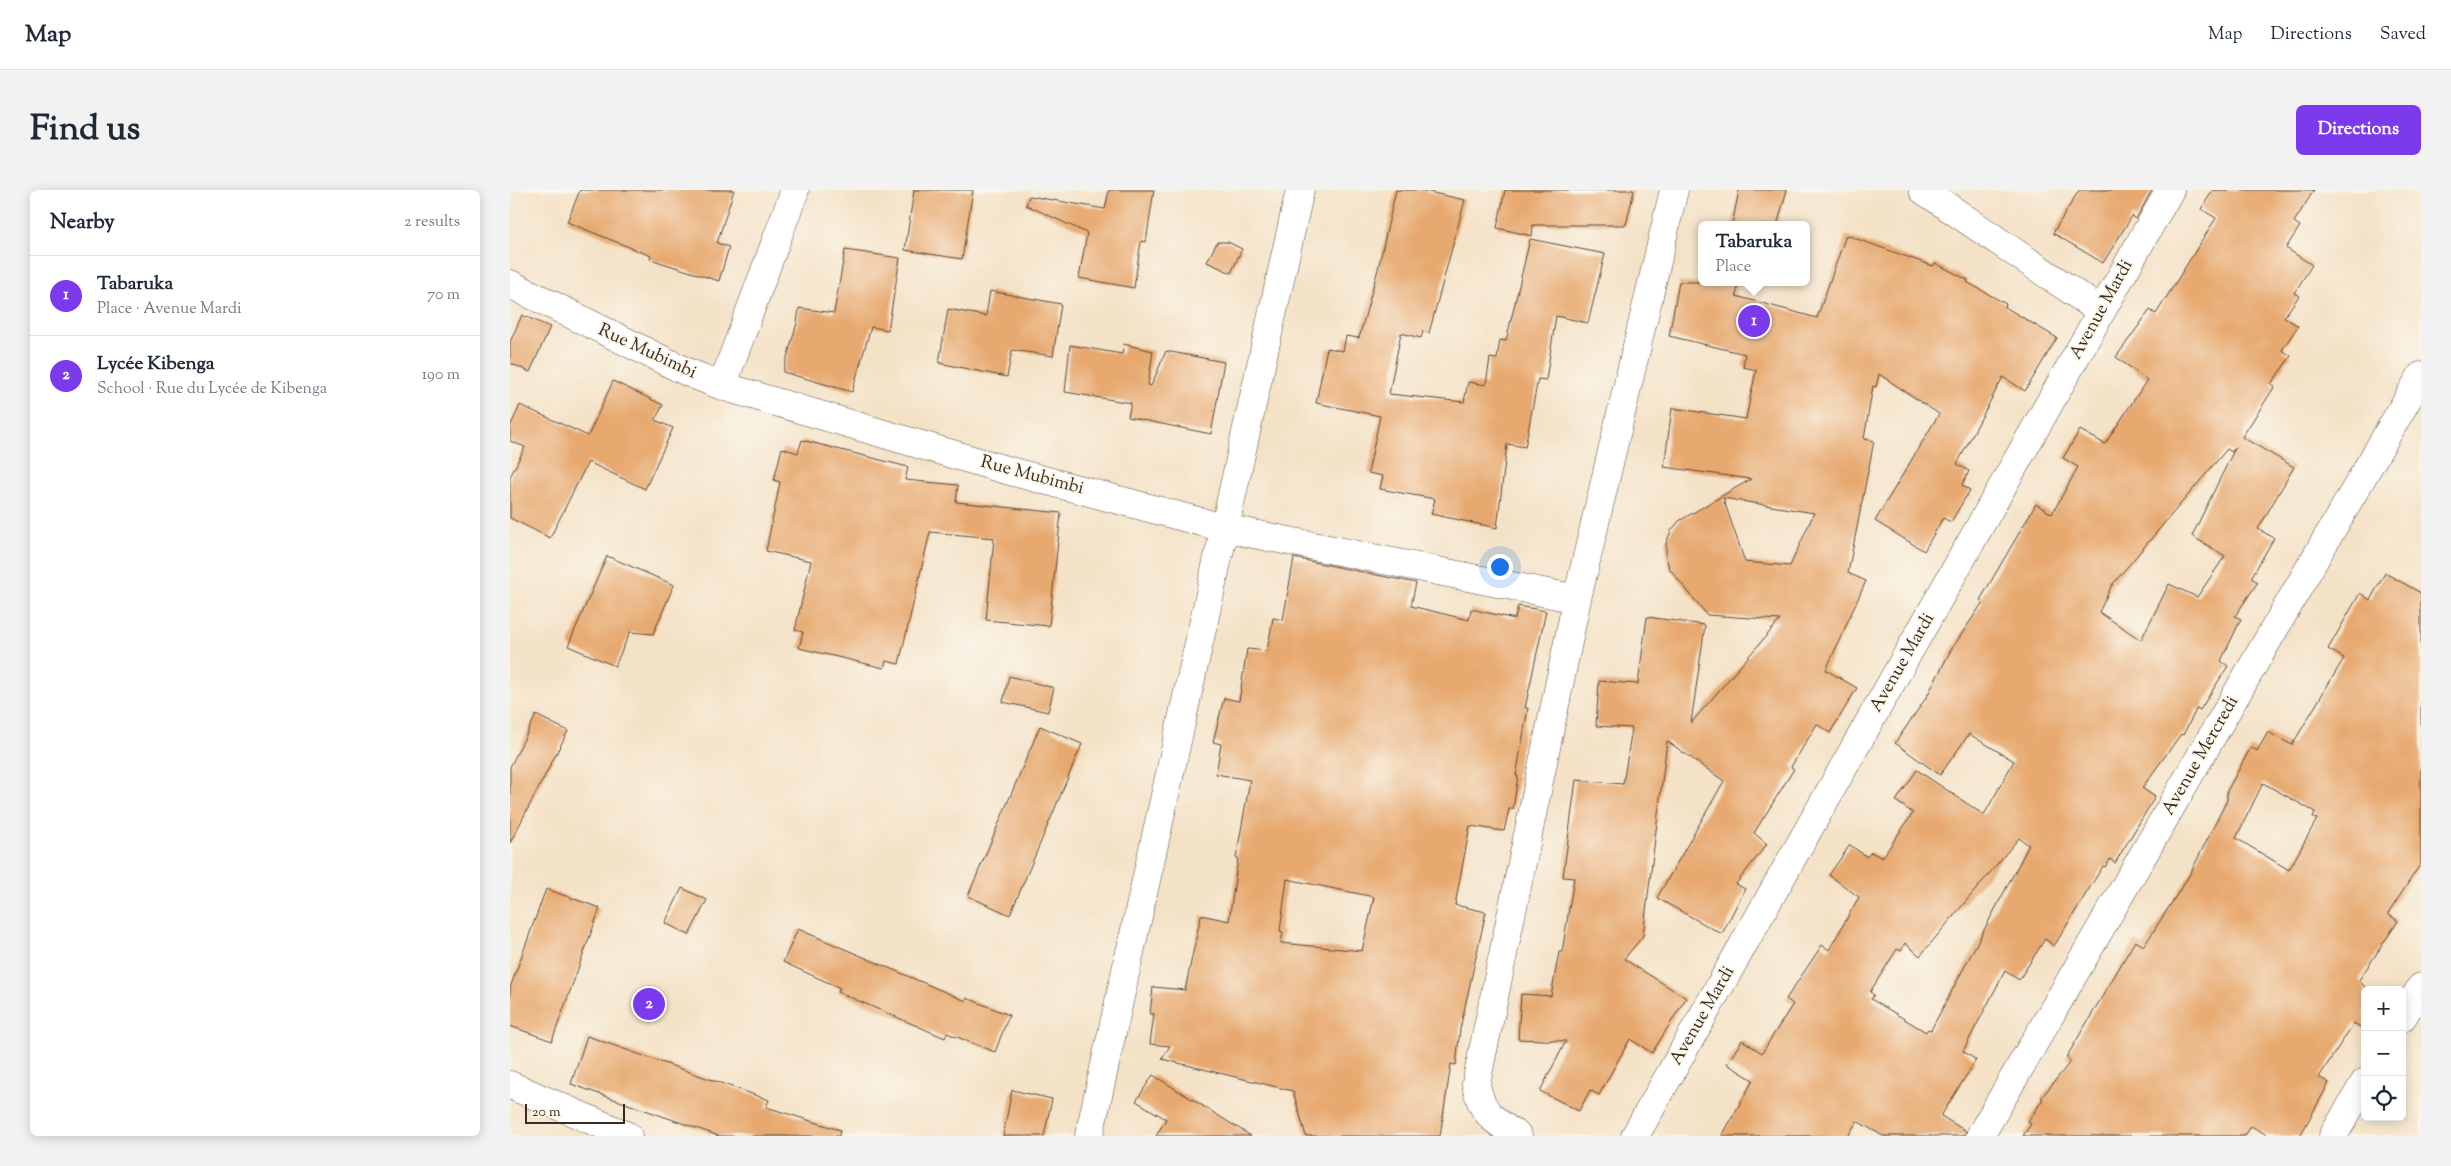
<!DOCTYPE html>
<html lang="en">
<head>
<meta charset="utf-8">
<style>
  body { margin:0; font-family:"Sorts Mill Goudy",serif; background:#f2f2f3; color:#1f2937 }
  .controls { position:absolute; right:15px; bottom:15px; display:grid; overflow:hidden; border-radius:8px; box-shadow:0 2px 12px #0003 }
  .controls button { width:45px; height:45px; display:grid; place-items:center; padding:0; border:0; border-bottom:1px solid #e0e1e3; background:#fff; color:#1f2937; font:25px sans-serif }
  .scale { position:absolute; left:15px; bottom:12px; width:100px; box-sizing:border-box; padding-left:5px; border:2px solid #3b2a1e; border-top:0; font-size:14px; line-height:18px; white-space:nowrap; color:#3b2a1e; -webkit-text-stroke:4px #fbf7ec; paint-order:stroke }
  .you { position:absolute; left:989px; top:376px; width:18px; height:18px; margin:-12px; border:4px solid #fff; border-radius:50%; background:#1a73e8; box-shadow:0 0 0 8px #1a73e833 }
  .badge { display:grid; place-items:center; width:32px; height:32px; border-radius:50%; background:#7c3aed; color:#fff; font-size:16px; font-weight:700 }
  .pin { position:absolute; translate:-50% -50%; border:2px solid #fff; box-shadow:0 1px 5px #0006 }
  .popup { position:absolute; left:1188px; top:31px; width:112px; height:65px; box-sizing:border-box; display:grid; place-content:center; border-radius:8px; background:#fff; filter:drop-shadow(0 1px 4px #0005); font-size:16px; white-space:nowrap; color:#747a83 }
  .popup b { font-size:19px; color:#1f2937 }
  .popup::after { content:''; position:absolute; left:50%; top:100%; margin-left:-10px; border:10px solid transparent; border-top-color:#fff }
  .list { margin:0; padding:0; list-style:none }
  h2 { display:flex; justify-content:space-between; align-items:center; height:65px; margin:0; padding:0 20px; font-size:21px }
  h2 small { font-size:16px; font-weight:400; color:#747a83 }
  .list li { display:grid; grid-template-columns:32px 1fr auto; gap:15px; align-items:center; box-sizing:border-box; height:80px; padding:0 20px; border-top:1px solid #e0e1e3 }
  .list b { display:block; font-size:19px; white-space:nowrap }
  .list p { margin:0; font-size:16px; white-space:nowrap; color:#747a83 }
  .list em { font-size:16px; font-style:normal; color:#747a83 }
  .icon { flex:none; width:28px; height:28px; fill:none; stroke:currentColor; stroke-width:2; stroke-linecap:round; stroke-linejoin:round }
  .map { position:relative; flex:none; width:1911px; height:946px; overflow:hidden; border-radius:8px }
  header { display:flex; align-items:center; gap:30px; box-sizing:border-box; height:70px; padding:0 25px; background:#fff; border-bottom:1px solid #e0e1e3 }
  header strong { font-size:24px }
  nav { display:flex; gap:28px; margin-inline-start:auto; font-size:18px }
  .intro { display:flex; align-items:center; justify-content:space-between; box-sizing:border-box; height:120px; padding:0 30px }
  h1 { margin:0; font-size:35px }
  .button { padding:12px 22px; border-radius:8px; background:#7c3aed; color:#fff; font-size:18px; font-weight:700 }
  main { display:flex; gap:30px; padding:0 30px }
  aside { flex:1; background:#fff; border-radius:8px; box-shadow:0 2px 12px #0003 }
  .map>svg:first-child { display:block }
  .building { fill:#e7a96f; fill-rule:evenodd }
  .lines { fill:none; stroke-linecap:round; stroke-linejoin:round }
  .minor-casing { stroke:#574637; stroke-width:29 }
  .minor { stroke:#fff; stroke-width:28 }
  .labels { text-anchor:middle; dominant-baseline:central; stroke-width:4; stroke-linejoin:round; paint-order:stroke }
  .street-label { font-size:18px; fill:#3b2a1e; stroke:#fbf7ec }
</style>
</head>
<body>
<header>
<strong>Map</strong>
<nav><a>Map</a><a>Directions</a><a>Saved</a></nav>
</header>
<div class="intro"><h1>Find us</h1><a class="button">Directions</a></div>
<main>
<aside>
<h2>Nearby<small>2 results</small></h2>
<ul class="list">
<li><span class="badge">1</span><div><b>Tabaruka</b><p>Place · Avenue Mardi</p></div><em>70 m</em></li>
<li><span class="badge">2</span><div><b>Lycée Kibenga</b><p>School · Rue du Lycée de Kibenga</p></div><em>190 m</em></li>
</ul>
</aside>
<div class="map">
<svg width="1911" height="946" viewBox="0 0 1911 946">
  <rect width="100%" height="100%" fill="#fbf7ec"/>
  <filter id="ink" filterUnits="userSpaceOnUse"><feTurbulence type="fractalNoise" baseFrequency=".02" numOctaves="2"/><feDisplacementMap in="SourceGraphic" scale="10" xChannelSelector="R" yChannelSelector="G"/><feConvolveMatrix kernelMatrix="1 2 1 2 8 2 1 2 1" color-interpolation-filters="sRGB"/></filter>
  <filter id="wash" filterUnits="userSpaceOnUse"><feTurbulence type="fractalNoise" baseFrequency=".0096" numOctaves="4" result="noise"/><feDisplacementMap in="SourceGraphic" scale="20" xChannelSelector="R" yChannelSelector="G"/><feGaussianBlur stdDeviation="1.12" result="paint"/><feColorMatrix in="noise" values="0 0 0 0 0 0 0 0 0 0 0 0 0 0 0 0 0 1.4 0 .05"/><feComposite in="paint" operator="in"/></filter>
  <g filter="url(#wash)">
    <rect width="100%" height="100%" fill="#f4e2c7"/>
    <g id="blocks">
      <path class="building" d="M 70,0 L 224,0 L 207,53 L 219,57 L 209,91 L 140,69 L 141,66 L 57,32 Z
        M 404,0 L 463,0 L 452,69 L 395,60 Z
        M 599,0 L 644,0 L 636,52 L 631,51 L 624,98 L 569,88 L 577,43 L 516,15 L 519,6 L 595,19 Z
        M 886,0 L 910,0 L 955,10 L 919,143 L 913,141 L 911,148 L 891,143 L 879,204 L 954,212 L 958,192 L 976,195 L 980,168 L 987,169 L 990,150 L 996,151 L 1020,49 L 1095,64 L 1078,133 L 1046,126 L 1036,190 L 1028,189 L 1015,257 L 997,254 L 987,338 L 921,324 L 925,309 L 870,299 L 873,286 L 858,283 L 870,226 L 806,213 L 817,158 L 833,161 L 836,146 L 849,148 L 868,79 Z
        M 995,0 L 1124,0 L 1116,35 L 1023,35 L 1022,46 L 987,38 Z
        M 1229,0 L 1277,0 L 1267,35 L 1222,35 Z
        M 1569,0 L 1642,0 L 1626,29 L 1622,26 L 1593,73 L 1543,43 Z
        M 1703,0 L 1804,0 L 1784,32 L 1790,36 L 1776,58 L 1802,75 L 1784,103 L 1789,106 L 1774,127 L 1788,136 L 1772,160 L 1781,166 L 1761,194 L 1765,196 L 1732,247 L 1784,277 L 1748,339 L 1764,348 L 1741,388 L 1748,392 L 1725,426 L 1731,429 L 1711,471 L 1718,476 L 1690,520 L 1687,518 L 1673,545 L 1671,544 L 1632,598 L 1645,607 L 1605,673 L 1600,669 L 1595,677 L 1593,676 L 1544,756 L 1535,749 L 1509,790 L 1495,781 L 1453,861 L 1466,870 L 1431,926 L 1456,941 L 1454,946 L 1373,946 L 1347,931 L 1338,946 L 1212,946 L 1243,890 L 1217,874 L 1232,850 L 1252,863 L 1283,814 L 1276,809 L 1312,755 L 1319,760 L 1349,707 L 1319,685 L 1340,655 L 1357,667 L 1361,662 L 1372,668 L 1403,623 L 1386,611 L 1407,580 L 1474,625 L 1504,571 L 1459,544 L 1430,585 L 1385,553 L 1416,508 L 1441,460 L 1473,412 L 1470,410 L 1526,314 L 1542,324 L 1568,277 L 1553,268 L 1570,240 L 1595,254 L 1637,190 L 1606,167 L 1640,120 L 1646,124 L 1706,28 L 1691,19 ZM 1726,256 L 1682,346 L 1715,366 L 1687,407 L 1659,394 L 1631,450 L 1589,422 L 1602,395 L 1717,259 L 1722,262 ZM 1509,648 L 1519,655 L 1421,840 L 1418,839 L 1416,842 L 1361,809 L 1364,805 L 1360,802 L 1387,759 L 1391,761 L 1395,753 L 1410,766 Z
        M 1336,45 L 1423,76 L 1425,73 L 1458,90 L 1457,92 L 1496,114 L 1495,117 L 1547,148 L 1515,201 L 1493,187 L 1447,274 L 1459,281 L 1452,295 L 1460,300 L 1441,332 L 1433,328 L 1414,361 L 1365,331 L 1429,224 L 1369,184 L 1366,197 L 1363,196 L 1354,249 L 1364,251 L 1338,383 L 1356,391 L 1316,480 L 1347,498 L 1320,543 L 1307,534 L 1281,577 L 1284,579 L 1244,643 L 1257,654 L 1226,694 L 1235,699 L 1212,744 L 1147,708 L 1214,591 L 1157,551 L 1133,746 L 1114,769 L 1176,808 L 1142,863 L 1120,849 L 1089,905 L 1080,900 L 1069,921 L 1030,901 L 1056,851 L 1008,849 L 1011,804 L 1041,806 L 1049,762 L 1052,762 L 1064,688 L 1053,687 L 1066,590 L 1113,594 L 1122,538 L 1086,536 L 1089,491 L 1128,494 L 1137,427 L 1195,435 L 1181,533 L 1270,430 L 1197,425 L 1159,378 L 1156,366 L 1156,353 L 1161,341 L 1169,331 L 1241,289 L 1154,277 L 1162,218 L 1236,229 L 1246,180 L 1233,177 L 1235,164 L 1159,146 L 1169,92 L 1229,92 L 1226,106 L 1307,128 ZM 1213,308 L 1304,323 L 1280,376 L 1235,372 Z
        M 707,52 L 718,52 L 732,59 L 721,83 L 697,72 Z
        M 335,60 L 390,68 L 378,140 L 361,137 L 342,202 L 273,182 L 287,133 L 289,118 L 324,123 Z
        M 480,101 L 551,114 L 543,166 L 502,160 L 497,187 L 429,173 L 438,119 L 476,126 Z
        M 12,125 L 40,137 L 20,182 L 0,173 L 0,152 Z
        M 614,154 L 643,161 L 638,195 L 641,196 L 656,161 L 714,172 L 701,244 L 618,227 L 621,213 L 555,202 L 560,155 L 612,164 Z
        M 103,191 L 153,215 L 145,230 L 163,238 L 135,299 L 78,272 L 40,348 L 0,328 L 0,287 L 15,257 L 0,251 L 0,237 L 10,215 L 78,246 Z
        M 292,250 L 398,277 L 395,290 L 448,295 L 446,312 L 551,323 L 539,436 L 476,430 L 484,348 L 420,342 L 389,474 L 376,471 L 374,478 L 289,458 L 293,442 L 285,440 L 301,371 L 256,361 L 270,292 L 264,290 L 272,258 L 288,263 Z
        M 97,366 L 164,395 L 143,444 L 120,442 L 105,476 L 58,456 Z
        M 784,368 L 906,393 L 901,416 L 959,430 L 961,419 L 1005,429 L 1008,416 L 1036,421 L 1015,518 L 1018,518 L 1006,586 L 1008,586 L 1003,619 L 999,619 L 994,641 L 960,636 L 945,715 L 976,722 L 950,839 L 946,875 L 941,874 L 930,946 L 796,946 L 783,901 L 652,869 L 660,856 L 640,854 L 644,824 L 640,824 L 643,797 L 675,800 L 691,725 L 719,731 L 728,668 L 726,668 L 740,590 L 706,584 L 711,554 L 703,552 L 714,508 L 729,511 L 737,459 L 757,461 L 763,428 L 773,430 ZM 777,689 L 864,707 L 852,761 L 771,753 L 773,742 L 770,741 Z
        M 1875,383 L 1911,403 L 1911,673 L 1878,724 L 1888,731 L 1849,790 L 1855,797 L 1855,840 L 1844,833 L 1809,887 L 1819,893 L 1790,946 L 1759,946 L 1741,936 L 1735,946 L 1513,946 L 1521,934 L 1518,932 L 1533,909 L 1531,908 L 1561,871 L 1556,868 L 1625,751 L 1634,756 L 1680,684 L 1717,610 L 1717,601 L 1741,557 L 1747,561 L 1758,542 L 1782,555 L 1834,468 L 1818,459 L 1850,403 L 1860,410 ZM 1753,593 L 1805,622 L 1803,627 L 1807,629 L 1779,680 L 1726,648 Z
        M 499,486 L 544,498 L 538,522 L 493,512 Z
        M 26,525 L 58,541 L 0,653 L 0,577 Z
        M 530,536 L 572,554 L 500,725 L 458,706 Z
        M 172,698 L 197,710 L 179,745 L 155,733 Z
        M 36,699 L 90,718 L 42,851 L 0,836 L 0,798 Z
        M 288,739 L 456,811 L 457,808 L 499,825 L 485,862 L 437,843 L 435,848 L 328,802 L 330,798 L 273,772 Z
        M 77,846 L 259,910 L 256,917 L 330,940 L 329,946 L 209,946 L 61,894 Z
        M 643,885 L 741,946 L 646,946 L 656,929 L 626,911 Z
        M 502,900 L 542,909 L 534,946 L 493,946 Z"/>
    </g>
  </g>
  <g filter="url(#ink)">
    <use href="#blocks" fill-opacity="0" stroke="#574637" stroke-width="1"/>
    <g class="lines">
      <g class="minor-casing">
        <path id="minor" d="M 1413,0 L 1591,121
          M 0,94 L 177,182 L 212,196 L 496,280 L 714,338 L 1067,409
          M 212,196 L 285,0
          M 1892,828 L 1911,797
          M 0,895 L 118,946
          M 579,946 L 790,0
          M 1008,946 C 984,931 971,923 966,894 L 1067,409 L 1164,0
          M 1125,946 L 1660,0
          M 1470,946 L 1911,186
          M 1823,946 L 1855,892"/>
      </g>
      <use href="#minor" class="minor"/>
    </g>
  </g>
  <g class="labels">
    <g class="street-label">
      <text transform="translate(1592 120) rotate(-61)">Avenue Mardi</text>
      <text transform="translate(137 162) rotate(25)">Rue Mubimbi</text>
      <text transform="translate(522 286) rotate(15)">Rue Mubimbi</text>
      <text transform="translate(1393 473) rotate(-60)">Avenue Mardi</text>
      <text transform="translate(1691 566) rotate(-60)">Avenue Mercredi</text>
      <text transform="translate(1193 826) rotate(-60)">Avenue Mardi</text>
    </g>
  </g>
</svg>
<div class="controls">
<button>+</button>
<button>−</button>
<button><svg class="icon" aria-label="locate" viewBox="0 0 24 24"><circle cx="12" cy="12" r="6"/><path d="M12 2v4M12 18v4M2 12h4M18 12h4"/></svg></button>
</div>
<div class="scale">20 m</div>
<div class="you"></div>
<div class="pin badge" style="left:1244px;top:131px">1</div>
<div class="popup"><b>Tabaruka</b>Place</div>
<div class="pin badge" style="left:139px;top:814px">2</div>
</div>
</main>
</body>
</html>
